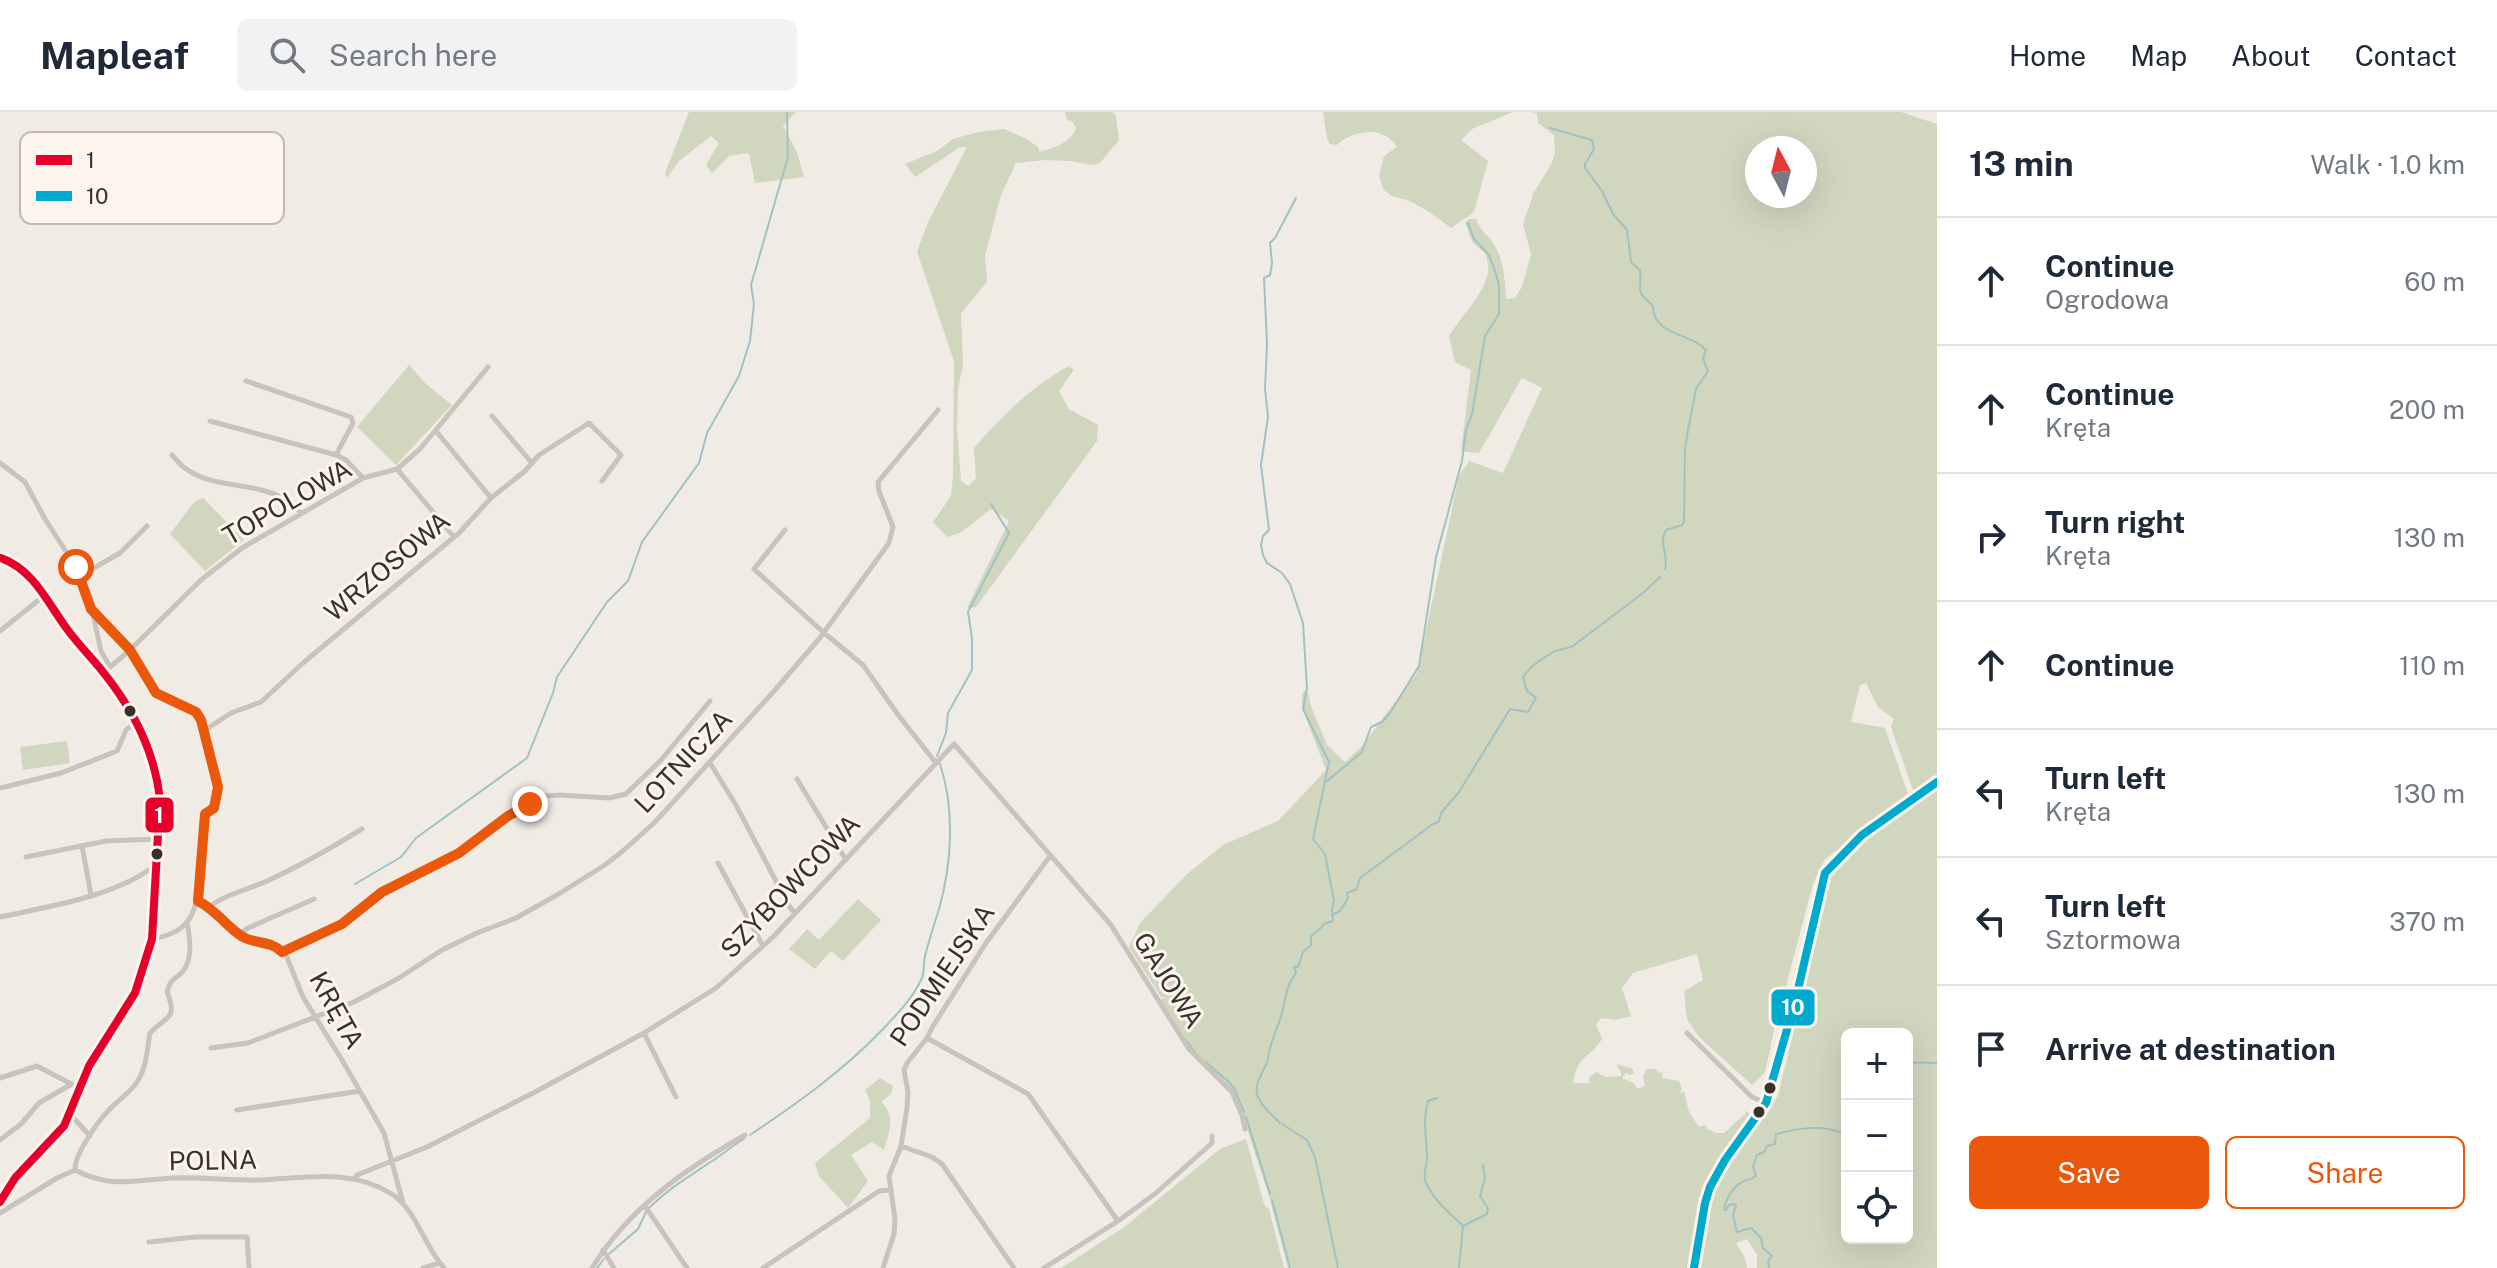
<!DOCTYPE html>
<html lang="en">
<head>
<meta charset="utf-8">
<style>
  body { margin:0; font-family:"Public Sans",sans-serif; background:#f2f2f3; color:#1f2937 }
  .controls { position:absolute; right:24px; bottom:24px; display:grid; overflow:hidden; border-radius:12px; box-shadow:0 8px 32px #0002 }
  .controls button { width:72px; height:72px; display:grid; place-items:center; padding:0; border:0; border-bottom:2px solid #e0e1e3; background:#fff; color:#1f2937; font:40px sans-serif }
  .compass { position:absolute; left:1745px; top:24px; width:72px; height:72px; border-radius:50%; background:#fff; box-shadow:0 8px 32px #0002; rotate:353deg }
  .stop { position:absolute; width:24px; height:24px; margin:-18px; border:6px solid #ea580c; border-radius:50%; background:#fff }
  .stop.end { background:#ea580c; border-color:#fff; box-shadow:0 2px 8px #0008 }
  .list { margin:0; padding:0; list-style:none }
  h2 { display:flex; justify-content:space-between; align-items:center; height:104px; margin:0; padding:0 32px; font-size:34px }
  h2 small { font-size:26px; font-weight:400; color:#747a83 }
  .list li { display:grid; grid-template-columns:52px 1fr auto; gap:24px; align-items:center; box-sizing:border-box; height:128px; padding:0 32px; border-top:2px solid #e0e1e3 }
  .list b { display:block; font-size:30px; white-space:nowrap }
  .list p { margin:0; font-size:26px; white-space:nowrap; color:#747a83 }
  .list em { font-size:26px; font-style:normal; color:#747a83 }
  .actions { display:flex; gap:16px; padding:24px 32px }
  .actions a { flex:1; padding:18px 0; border:2px solid #ea580c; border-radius:12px; text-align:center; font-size:28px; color:#ea580c }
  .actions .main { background:#ea580c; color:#fff }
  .icon { flex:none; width:44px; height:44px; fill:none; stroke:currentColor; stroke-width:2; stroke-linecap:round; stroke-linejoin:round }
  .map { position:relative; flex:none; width:1937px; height:1156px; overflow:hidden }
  header { display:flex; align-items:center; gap:48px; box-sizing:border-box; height:112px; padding:0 40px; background:#fff; border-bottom:2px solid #e0e1e3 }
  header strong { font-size:38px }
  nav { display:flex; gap:44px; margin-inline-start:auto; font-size:28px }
  .search { width:560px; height:72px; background:#f2f2f3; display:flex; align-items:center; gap:20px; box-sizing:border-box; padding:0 28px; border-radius:12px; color:#747a83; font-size:30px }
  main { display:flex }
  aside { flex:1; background:#fff }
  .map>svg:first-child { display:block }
  .green { fill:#d1d6bf; fill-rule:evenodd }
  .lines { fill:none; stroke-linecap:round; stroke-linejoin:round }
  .stream { stroke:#a1c2c1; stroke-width:2 }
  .minor { stroke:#c9c3be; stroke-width:5 }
  .tertiary { stroke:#c9c3be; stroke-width:6 }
  .secondary { stroke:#bab3ae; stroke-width:7 }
  .bus-1-casing { stroke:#fbf5ee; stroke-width:14 }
  .bus-2-casing { stroke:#fbf5ee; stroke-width:14 }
  .bus-1 { stroke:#e4002b; stroke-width:8 }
  .bus-2 { stroke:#00a9ce; stroke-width:8 }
  .route { stroke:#ea580c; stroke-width:10 }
  .bus-dot { fill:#3b302b; stroke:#fbf5ee; stroke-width:3 }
  .labels { text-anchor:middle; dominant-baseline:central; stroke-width:6; stroke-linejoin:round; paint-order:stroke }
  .street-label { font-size:26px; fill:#3b302b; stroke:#fbf5ee }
  .key { fill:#fbf5ee; stroke:#c1bab4; stroke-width:2 }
  .key-label { font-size:22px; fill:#3b302b }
  .line-badge { stroke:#fbf5ee; stroke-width:3 }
  .badge-label { font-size:22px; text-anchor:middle; font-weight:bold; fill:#fff }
</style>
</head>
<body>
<header>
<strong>Mapleaf</strong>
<div class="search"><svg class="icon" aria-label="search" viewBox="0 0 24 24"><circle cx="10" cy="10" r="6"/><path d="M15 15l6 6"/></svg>Search here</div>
<nav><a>Home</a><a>Map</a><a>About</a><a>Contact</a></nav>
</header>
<main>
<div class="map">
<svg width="1937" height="1156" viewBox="0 0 1937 1156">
  <rect width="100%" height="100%" fill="#f0ebe5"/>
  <path class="green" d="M 689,0 L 796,0 L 783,14 L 797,40 L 804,65 L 755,71 L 749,41 L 729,44 L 712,61 L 706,53 L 719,31 L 711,24 L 679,49 L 667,66 L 665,61 Z
    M 1065,0 L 1112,0 L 1116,4 L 1119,28 L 1100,51 L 1091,53 L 1071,49 L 1045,48 L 1016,51 L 1001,83 L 985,144 L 987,170 L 961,201 L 963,254 L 958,276 L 957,317 L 961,369 L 968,374 L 976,366 L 974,336 C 1001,305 1033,273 1069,254 L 1074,258 L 1059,279 L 1069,297 L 1098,313 L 1097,329 L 976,495 L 967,496 L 1009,409 L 991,397 L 960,421 L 947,425 L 933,410 L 951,384 L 953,364 L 954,249 L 917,140 L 928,110 L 967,35 L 960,35 L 915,65 L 905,52 L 937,39 L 953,27 L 978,20 L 1004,17 L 1027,27 L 1039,36 L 1039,40 C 1053,36 1071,31 1076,16 L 1072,9 L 1067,8 Z
    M 1323,0 L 1513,0 L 1472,17 L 1461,28 L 1488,49 L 1474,100 L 1451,116 L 1431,101 L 1410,89 L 1392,84 L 1384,78 L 1379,64 L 1384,44 L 1397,35 C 1384,13 1353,18 1337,33 L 1330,32 L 1327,26 Z
    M 1530,0 L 1901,0 L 1937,12 L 1937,663 L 1914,681 L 1891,615 L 1894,607 L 1878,595 L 1866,571 L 1860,573 L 1851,610 L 1885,616 L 1909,685 L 1825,747 L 1813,772 L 1774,919 L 1765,960 L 1752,973 L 1699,925 L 1687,907 L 1684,879 L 1703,868 L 1697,842 L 1633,861 L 1622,876 L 1631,904 L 1616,908 L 1601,906 L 1596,913 L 1602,927 C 1589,948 1575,944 1574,971 L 1590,971 L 1589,966 L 1596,960 L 1606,965 L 1621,964 L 1621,959 L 1617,955 L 1617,952 L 1633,957 L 1634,961 L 1630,963 L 1626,961 L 1622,966 L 1634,971 L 1637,977 L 1645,974 L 1643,964 L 1647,957 L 1656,957 L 1659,961 L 1663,960 L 1662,966 L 1679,969 L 1682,977 L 1679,982 L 1684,979 L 1689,1000 L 1699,1015 L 1706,1013 L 1706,1016 L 1716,1021 L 1724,1021 L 1747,1000 L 1753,1004 C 1741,1026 1719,1041 1709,1065 C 1698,1093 1695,1126 1689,1156 L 1288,1156 L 1269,1084 L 1238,989 L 1226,970 L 1204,951 L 1185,928 L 1160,888 L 1165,885 L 1161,885 L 1129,835 L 1140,811 L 1186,763 L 1223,733 L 1278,709 L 1326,658 L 1302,596 L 1302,582 L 1307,577 L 1311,594 L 1327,633 L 1345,650 L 1361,635 L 1417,561 L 1459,364 L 1469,349 L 1503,361 L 1542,276 L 1522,266 L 1479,341 L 1461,339 L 1471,258 L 1455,250 L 1449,224 C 1461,204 1483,184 1488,161 C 1489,155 1487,148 1486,142 L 1473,131 L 1465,111 L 1469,107 L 1476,107 C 1481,121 1489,123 1495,134 C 1504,150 1505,169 1506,187 L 1515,186 L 1522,175 L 1531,142 L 1523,112 L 1534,80 L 1552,51 L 1555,40 L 1554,23 L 1538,11 L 1537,1 ZM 1757,36 L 1805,36 L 1805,84 L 1757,84 Z
    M 409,253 L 426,272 L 452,293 L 396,353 L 357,315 Z
    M 203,386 L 244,428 L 205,459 L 170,422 L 194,390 Z
    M 67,629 L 70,651 L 23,658 L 20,635 Z
    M 1937,677 L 1937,1156 L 1757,1156 L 1757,1143 L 1747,1127 L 1736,1131 L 1745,1146 L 1747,1156 L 1700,1156 L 1709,1098 L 1723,1061 L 1778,984 L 1831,764 C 1856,727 1901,703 1937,677 ZM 1847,922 L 1907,922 L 1907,1126 L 1847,1126 Z
    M 858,787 L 881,808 L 843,849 L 831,839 L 815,857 L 789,837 L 807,817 L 819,828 Z
    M 880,966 L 893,974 L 891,982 L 881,990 C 896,1002 889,1022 884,1038 L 872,1030 L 851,1043 L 868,1069 L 848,1096 L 819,1064 L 815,1051 L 870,1006 L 870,988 L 865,978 Z
    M 1246,1027 L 1264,1092 L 1269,1097 L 1284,1156 L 1061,1156 L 1123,1116 L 1220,1037 Z"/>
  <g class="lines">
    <path class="stream" d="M 1550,16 L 1592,28 L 1594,37 L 1585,52 L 1585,56 L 1602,79 L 1613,102 L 1627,118 L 1631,150 L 1640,158 C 1643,180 1632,175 1653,194 C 1653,224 1692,221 1706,238 L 1703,246 L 1708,259 L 1696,277 L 1688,318 L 1685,336 L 1684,410 L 1682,413 L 1666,418 C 1658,431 1669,443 1665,457
      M 937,644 L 946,621 L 948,601 L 972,558 L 972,526 L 968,500 L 1009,421 L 991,392
      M 1327,669 L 1362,640 L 1371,615 L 1382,610 L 1390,601 L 1419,554 L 1436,445 L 1462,349 L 1466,318 L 1472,302 L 1485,224 L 1499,202 L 1499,173 L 1495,159 L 1489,143 L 1474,127 L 1468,111
      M 355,772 L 401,745 L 416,726 L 527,646 L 553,581 L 557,565 L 607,490 L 628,469 L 642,430 L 699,351 L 707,321 L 739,264 L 750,229 L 754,192 L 751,173 L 788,45 L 787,0
      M 1332,803 L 1340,799 L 1348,786 L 1347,781 L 1357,777 L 1360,766 L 1433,712 L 1439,710 L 1441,701 L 1459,680 L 1510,597 L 1528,600 L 1536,586 L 1527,579 L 1523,566 C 1529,554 1542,547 1553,540 C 1559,537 1566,537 1573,534 L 1643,481 L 1660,465
      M 1186,928 L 1195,940
      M 1206,950 L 1224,966
      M 1907,955 C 1915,947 1927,952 1937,951
      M 1226,967 L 1234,976 L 1244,1000
      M 1907,969 L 1907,976
      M 1437,986 L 1428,989 C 1422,1009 1427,1026 1427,1046 C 1427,1054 1422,1064 1426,1071 C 1434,1088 1449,1101 1463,1114 L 1459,1156
      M 1246,1005 L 1270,1082
      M 1280,1011 C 1272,1003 1260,993 1257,982 C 1254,969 1266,958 1268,946 C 1270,930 1277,918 1282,901 C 1285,888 1287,872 1296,861 L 1294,855 L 1298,855 L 1303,840 L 1311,833 L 1311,824 L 1322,815 L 1323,812 L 1333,809 L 1332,798 L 1334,789 L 1325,742 L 1313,727 L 1329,650 L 1303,597 L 1307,576 L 1303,511 L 1290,472 L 1282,461 L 1267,451 L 1263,443 L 1261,433 L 1263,424 L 1269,418 L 1261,353 L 1268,305 L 1265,277 L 1267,232 L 1264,166 L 1270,163 L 1272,151 L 1270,131 L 1275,126 L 1296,86
      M 1282,1012 L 1307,1028 L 1315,1045 L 1338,1156
      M 750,1023 C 799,990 843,959 884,916 C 898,901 912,887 921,868 C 925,861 923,852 925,844 C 929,828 934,813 939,797 C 952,751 955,697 940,652
      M 1272,1088 L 1290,1156
      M 650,1095 C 669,1076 690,1064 712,1049 C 723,1042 732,1034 744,1027
      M 1463,1114 L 1487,1102 L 1488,1096 L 1480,1084 L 1485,1066 L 1483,1053
      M 609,1142 L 638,1117 L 646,1100
      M 597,1156 L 604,1147
      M 1769,1156 L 1768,1149 L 1772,1144 L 1763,1136 L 1761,1126 L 1751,1116 L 1737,1120 L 1733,1103 L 1736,1093 L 1733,1092 L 1729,1093 L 1726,1098 L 1724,1098 C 1725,1088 1734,1073 1744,1069 C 1748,1068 1752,1067 1756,1064 L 1753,1054 L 1757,1043 L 1764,1040 L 1767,1034 L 1775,1032 L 1776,1022 C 1794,1018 1809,1014 1828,1017 C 1835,1018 1839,1021 1847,1021"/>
    <path class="minor" d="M 246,269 L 351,305 L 353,311 L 336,343
      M 492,304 L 532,351
      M 210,309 L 336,343 L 346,348 L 363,366
      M 436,319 L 491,386
      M 172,343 C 176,347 180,353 185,356 C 219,382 269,364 301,401
      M 0,351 L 25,370 L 45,407 L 76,455 L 93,502 L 101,539 L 110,555
      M 397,357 L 454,425
      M 785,418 L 754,457 L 823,520 L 863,553 L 899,604 L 936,651
      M 80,464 L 120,441 L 147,414
      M 91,497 L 130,538 L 156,581 L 196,600 L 201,608 L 218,675 L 214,696 L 205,702 C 203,729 204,793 186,811 C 179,820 163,825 152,827
      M 0,519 L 45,483
      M 105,562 L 110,555 L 130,538 L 201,468 L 242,436 L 363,366 L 397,357 L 420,337 L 488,255
      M 203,617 L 208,616 L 231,601 L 261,590 L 303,551 L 459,421 L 491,386 L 525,359 L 539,343 L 589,311 L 621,343 L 602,369
      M 710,651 L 736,693 L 789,794 L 795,801
      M 797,667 L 846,748
      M 0,676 L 61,661 L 117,639 L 126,618 L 135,610
      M 82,734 L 91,783
      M 26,745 L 106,729 L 157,727
      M 718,751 L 763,834
      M 198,789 L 219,802 L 244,826 L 274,833 L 286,843 L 303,885 L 342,948 L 384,1021 L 403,1091
      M 209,795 C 226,782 247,778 267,769 C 300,754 331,736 362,717
      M 0,805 C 51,794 114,785 156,753
      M 240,822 L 248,816 L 314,787
      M 282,840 L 342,812 L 382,780 L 459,741 L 508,704 L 530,692 L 546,684 L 559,683 L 609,686 L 626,682 L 661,648 L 710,589
      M 644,921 L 676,985
      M 1687,921 L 1752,985 L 1766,991
      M 927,926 L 1028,982 L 1118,1109
      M 211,936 L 248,931 L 354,890 L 399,866 L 442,838 L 477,821 L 516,806 L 557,783 L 605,753 L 624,738 L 655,710 L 775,578 L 819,527 L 889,431 L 893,415 L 879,379 L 878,370 L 938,298
      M 0,966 L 37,954 L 79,976
      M 237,998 L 360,979
      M 70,1002 L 90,1024
      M 0,1028 L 21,1012 L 39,991 L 70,973
      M 901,1034 L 932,1045 L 942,1052 L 1014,1156
      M 75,1058 C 113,1078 138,1067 176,1066 C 205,1065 233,1069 262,1068 C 307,1066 351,1056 392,1082 C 417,1099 424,1134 444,1156
      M 75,1058 C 74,1043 98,1009 109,998 C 118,988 130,981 137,970 C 147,955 147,938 150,921 C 167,903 178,908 167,880 C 171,865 174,869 183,859 C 193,847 190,825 187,811
      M 354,1067 L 357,1063 L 427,1035 L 535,980 L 644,921 L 716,876 L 773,825 L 954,632 L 1111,813 L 1189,937 L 1232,980 L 1242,1003 L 1245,1017
      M 645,1094 L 687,1156
      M 0,1101 L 57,1066 L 75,1058
      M 149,1130 L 195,1125 L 247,1125 L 249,1156
      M 603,1138 L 614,1156
      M 423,1156 L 440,1151
      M 592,1156 C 629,1096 685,1057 745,1023
      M 763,1156 L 879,1079 L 891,1078
      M 883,1156 L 894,1122 L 895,1107 L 889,1064 L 901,1034 L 907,996 L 908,980 L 904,958 L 907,951 L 927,926 L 933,914 L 986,831 L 1050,744
      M 1044,1156 L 1118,1109 L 1156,1081 L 1212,1031 L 1212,1024"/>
    <path class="tertiary" d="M 0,447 C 31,451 50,494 66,517 C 79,533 94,548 106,564 C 133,598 158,645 160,688 L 152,827 L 135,881 L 89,954 L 64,1014 L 15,1066 L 0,1090"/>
    <path class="secondary" d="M 1694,1156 L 1705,1091 L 1710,1075 L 1725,1048 L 1766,991 L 1796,886 L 1825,761 C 1852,723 1899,697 1937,670"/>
    <g class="bus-1-casing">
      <path id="bus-1" d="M 0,1090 L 15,1066 L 64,1014 L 89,954 L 135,881 L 152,827 L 160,688 C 155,640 133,597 103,560 C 91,545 78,532 67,517 C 47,490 34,458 1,446"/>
    </g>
    <g class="bus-2-casing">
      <path id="bus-2" d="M 1694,1156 L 1705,1091 L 1710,1075 L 1725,1048 L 1766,991 L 1796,886 L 1825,761 L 1862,723 L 1937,670"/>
    </g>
    <use href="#bus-1" class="bus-1"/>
    <use href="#bus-2" class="bus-2"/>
  </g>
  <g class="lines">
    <path class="route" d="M 76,455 L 91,497 L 130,538 L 156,581 L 196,600 L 201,608 L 218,675 L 214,696 L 205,702 L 198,789 C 218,799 230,819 245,826 C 258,832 271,829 282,840 L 342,812 L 382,780 L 459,741 L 508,704 L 530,692"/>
  </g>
  <g class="bus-dot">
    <circle cx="130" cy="599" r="7"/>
    <circle cx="157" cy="742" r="7"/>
    <circle cx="1770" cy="976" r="7"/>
    <circle cx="1759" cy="1000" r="7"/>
  </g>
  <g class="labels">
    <g class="street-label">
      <text transform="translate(287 390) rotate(-30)">TOPOLOWA</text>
      <text transform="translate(387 454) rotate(-40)">WRZOSOWA</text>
      <text transform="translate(683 649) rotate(-47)">LOTNICZA</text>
      <text transform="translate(790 774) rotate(-46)">SZYBOWCOWA</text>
      <text transform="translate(942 863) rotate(-56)">PODMIEJSKA</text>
      <text transform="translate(1169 868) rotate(58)">GAJOWA</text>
      <text transform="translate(337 898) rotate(61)">KRĘTA</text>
      <text transform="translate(213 1048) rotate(-1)">POLNA</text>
    </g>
  </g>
  <rect x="20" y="20" width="264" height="92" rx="12" class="key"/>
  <rect x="36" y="43" width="36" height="10" fill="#e4002b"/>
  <rect x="36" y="79" width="36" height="10" fill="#00a9ce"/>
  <g class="key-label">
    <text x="86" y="56">1</text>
    <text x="86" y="92">10</text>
  </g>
  <g class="line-badge">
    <rect x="144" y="684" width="31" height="38" rx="8" fill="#e4002b"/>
    <rect x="1770" y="876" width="46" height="39" rx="8" fill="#00a9ce"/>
  </g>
  <g class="badge-label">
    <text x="159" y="711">1</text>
    <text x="1793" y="903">10</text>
  </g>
</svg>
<div class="controls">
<button>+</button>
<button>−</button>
<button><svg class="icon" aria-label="locate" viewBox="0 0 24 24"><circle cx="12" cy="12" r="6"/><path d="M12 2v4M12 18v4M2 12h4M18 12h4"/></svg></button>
</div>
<svg class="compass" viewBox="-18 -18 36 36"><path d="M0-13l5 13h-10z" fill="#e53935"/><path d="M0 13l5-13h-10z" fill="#747a83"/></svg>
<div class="stop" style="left:76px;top:455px"></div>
<div class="stop end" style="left:530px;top:692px"></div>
</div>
<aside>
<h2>13 min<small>Walk · 1.0 km</small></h2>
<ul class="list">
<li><svg class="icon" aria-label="ahead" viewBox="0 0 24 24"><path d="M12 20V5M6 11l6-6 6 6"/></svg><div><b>Continue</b><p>Ogrodowa</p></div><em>60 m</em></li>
<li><svg class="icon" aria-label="ahead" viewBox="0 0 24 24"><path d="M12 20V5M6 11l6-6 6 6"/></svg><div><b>Continue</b><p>Kręta</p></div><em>200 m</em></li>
<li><svg class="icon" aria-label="right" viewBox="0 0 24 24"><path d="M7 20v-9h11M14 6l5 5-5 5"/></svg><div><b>Turn right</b><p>Kręta</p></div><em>130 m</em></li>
<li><svg class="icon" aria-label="ahead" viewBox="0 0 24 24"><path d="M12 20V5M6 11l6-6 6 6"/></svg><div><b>Continue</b></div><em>110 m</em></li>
<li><svg class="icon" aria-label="left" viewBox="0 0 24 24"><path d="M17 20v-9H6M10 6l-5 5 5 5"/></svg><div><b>Turn left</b><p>Kręta</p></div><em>130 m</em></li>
<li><svg class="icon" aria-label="left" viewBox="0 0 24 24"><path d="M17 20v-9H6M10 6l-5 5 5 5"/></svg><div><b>Turn left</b><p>Sztormowa</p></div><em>370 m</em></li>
<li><svg class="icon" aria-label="arrive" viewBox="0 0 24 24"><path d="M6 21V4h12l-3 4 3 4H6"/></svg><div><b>Arrive at destination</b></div></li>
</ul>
<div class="actions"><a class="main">Save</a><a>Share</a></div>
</aside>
</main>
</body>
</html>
